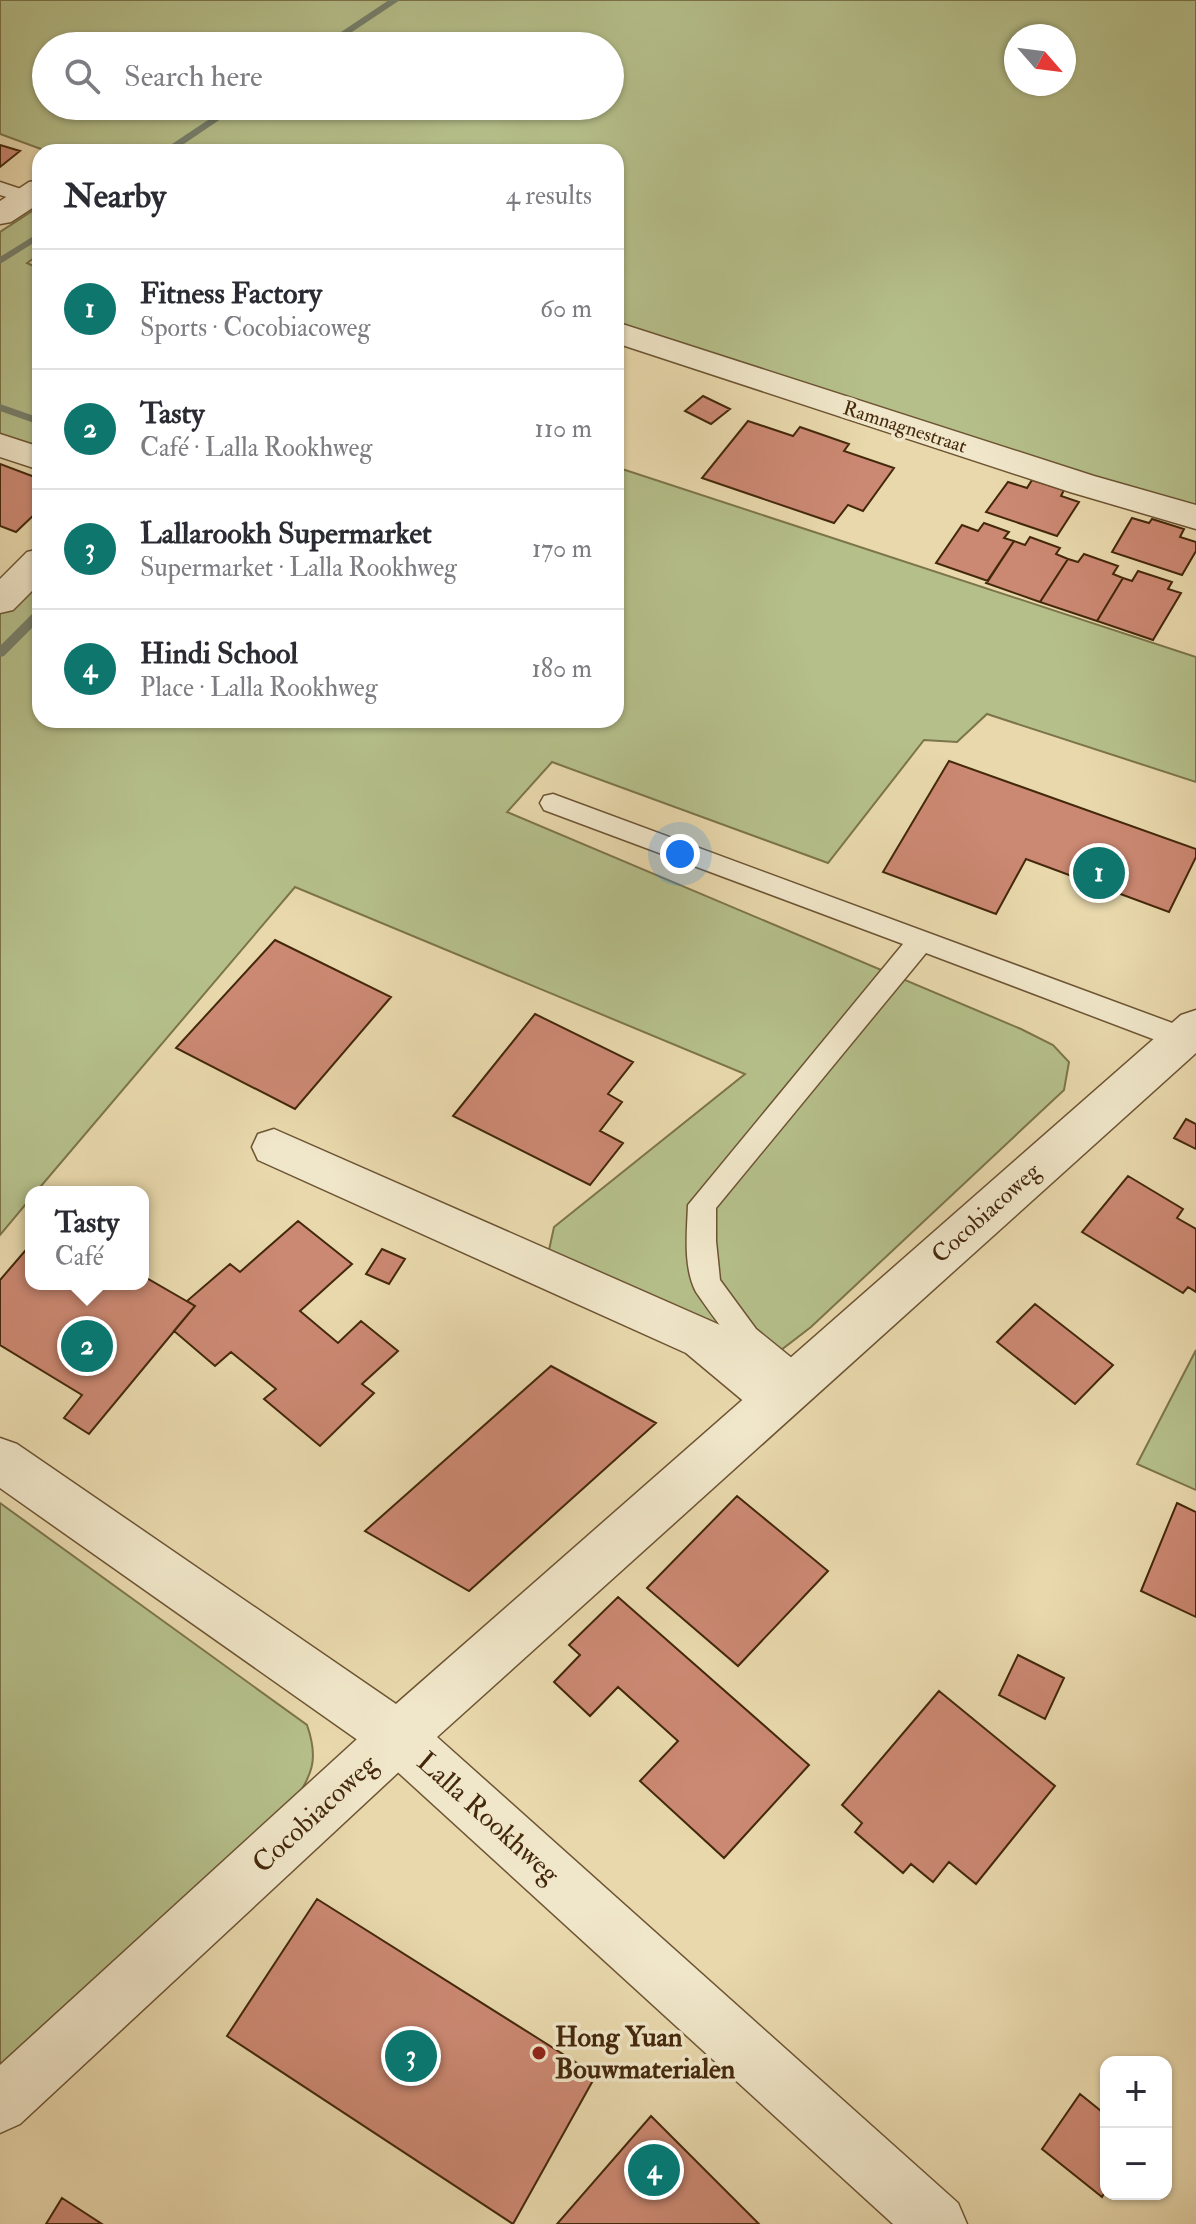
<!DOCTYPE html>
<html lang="en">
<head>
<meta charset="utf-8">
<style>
  body { margin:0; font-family:"IM FELL Double Pica",serif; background:#f2f2f3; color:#2b2b33 }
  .controls { position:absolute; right:24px; bottom:24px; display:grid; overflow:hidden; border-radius:16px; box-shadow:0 2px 6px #0004 }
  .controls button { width:72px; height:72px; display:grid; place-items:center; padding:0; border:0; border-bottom:2px solid #e1e1e2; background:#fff; color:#2b2b33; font:40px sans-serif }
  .compass { position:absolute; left:1004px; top:24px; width:72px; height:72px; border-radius:50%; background:#fff; box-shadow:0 2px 6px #0004; rotate:118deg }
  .you { position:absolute; left:680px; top:854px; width:28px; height:28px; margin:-20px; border:6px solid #fff; border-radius:50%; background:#1a73e8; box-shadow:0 0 0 12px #1a73e833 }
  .badge { display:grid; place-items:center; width:52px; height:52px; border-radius:50%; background:#0f766e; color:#fff; font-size:26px; font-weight:700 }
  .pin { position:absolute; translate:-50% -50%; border:4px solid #fff; box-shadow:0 2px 8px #0006 }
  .popup { position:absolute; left:25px; top:1186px; width:124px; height:104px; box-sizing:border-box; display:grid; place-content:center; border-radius:16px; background:#fff; filter:drop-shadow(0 2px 6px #0005); font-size:26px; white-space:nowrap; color:#7c7c81 }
  .popup b { font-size:30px; color:#2b2b33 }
  .popup::after { content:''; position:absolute; left:50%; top:100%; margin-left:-16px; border:16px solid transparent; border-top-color:#fff }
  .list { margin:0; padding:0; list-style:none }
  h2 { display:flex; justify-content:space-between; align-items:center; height:104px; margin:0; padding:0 32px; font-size:34px }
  h2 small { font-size:26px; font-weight:400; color:#7c7c81 }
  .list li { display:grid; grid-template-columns:52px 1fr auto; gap:24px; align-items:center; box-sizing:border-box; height:120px; padding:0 32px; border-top:2px solid #e1e1e2 }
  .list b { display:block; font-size:30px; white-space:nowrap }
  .list p { margin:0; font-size:26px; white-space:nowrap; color:#7c7c81 }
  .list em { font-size:26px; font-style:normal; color:#7c7c81 }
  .icon { flex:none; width:44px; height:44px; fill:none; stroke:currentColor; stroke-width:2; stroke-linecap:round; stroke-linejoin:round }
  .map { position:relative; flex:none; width:1196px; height:2224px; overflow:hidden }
  .search { position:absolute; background:#fff; box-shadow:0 2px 6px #0004; left:32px; top:32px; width:592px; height:88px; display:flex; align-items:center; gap:20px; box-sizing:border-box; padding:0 28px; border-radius:44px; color:#7c7c81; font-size:30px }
  .panel { position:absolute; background:#fff; box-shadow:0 2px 6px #0004; left:32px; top:144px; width:592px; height:584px; border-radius:24px }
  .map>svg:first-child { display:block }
  .green { fill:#b5bf8a; stroke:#7c744a; stroke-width:2; fill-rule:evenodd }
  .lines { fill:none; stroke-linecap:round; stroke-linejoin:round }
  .stream { fill:#767f6c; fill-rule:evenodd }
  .building { fill:#cb8872; stroke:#44280b; stroke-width:2 }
  .service-casing { stroke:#6d5433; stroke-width:3 }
  .minor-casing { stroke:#6d5433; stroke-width:3 }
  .tertiary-casing { stroke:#6d5433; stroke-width:3 }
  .service { fill:#f0e6c9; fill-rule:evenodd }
  .minor { fill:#f0e6c9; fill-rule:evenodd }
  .tertiary { fill:#f0e6c9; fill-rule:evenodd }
  .poi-dot { fill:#8f2418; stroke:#f0e6c9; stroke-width:3 }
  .labels { text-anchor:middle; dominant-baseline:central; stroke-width:7; stroke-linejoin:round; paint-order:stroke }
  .far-street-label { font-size:20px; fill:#44280b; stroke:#f0e6c9 }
  .street-label { font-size:24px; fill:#44280b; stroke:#f0e6c9 }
  .near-street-label { font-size:28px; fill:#44280b; stroke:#f0e6c9 }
  .near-poi-label { font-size:28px; font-weight:bold; fill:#44280b; stroke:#f0e6c9; text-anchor:start }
</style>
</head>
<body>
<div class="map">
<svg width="1196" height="2224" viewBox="0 0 1196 2224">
  <rect width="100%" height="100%" fill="#e8d8ac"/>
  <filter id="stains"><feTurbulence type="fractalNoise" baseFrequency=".0025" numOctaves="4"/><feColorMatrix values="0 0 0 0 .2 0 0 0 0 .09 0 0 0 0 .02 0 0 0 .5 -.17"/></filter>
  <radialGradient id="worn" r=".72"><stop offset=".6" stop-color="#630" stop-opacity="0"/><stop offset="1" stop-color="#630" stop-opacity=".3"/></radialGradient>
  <path class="green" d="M 0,0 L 1196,0 L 1196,509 L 616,323 L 616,152 L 49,152 L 0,134 ZM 1016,36 L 1064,36 L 1064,84 L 1016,84 ZM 46,46 L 610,46 L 610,106 L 46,106 Z
    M 40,206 L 40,254 L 27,263 L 40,269 L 40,450 L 0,435 L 0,232 Z
    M 616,467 L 1196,657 L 1196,782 L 987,714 L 957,742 L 924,740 L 828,863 L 552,762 L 507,812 L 1021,1029 L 1053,1045 L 1069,1062 L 1064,1090 L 811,1327 L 781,1350 L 561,1263 L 549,1250 L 554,1227 L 745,1074 L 295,887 L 36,1192 L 31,1192 L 31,1198 L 0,1235 L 0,613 L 40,574 L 40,720 L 616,720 Z
    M 1196,1350 L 1196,1490 L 1137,1464 Z
    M 0,1503 L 307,1725 C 320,1762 311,1775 291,1807 L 0,2072 Z"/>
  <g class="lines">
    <path class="stream" d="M 389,0 L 400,0 L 331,46 L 320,46 Z
      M 229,106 L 240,106 L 172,152 L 160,152 Z
      M 40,232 L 40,239 L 0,264 L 0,257 Z
      M 0,404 L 40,418 L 40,425 L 0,411 Z
      M 40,609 L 40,620 L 4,656 L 0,657 L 0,646 L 36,610 Z"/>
  </g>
  <path class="building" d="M 0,145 L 20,151 L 0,167 Z
    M 703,396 L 730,409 L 711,424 L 685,411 Z
    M 748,421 L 793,436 L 800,427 L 849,444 L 844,451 L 894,468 L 863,511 L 848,505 L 834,523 L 702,478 Z
    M 0,464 L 40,479 L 40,509 L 16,532 L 0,526 Z
    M 1032,480 L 1064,490 L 1061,496 L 1079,502 L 1057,536 L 986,512 L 1008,482 L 1027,488 Z
    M 1132,518 L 1149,523 L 1152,519 L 1184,529 L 1180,537 L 1196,542 L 1196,551 L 1182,575 L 1112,552 Z
    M 984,523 L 1009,532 L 1004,538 L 1014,541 L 988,581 L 936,563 L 962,525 L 978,531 Z
    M 1030,537 L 1060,548 L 1056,554 L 1068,559 L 1040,602 L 986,583 L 1014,541 L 1025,545 Z
    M 1084,554 L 1118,566 L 1113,574 L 1123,578 L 1097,621 L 1040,602 L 1068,559 L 1078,562 Z
    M 1138,571 L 1172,582 L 1168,589 L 1181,593 L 1153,640 L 1097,621 L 1123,578 L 1132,581 Z
    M 949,761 L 1196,849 L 1196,857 L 1169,912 L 1026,859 L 996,914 L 883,872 Z
    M 275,940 L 391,997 L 295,1109 L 176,1048 Z
    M 535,1014 L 633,1062 L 608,1094 L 622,1102 L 600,1131 L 623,1143 L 590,1185 L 453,1116 Z
    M 1186,1119 L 1196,1124 L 1196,1149 L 1174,1138 Z
    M 1128,1176 L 1183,1209 L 1177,1218 L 1196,1229 L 1196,1292 L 1188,1287 L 1183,1293 L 1082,1232 Z
    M 298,1221 L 352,1264 L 300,1311 L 338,1343 L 361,1321 L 398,1351 L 362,1384 L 374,1393 L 320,1446 L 264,1399 L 276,1389 L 231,1352 L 215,1366 L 174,1331 L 195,1306 L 187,1301 L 230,1264 L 240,1272 Z
    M 31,1244 L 31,1284 L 143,1284 L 143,1276 L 195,1306 L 89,1434 L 64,1418 L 82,1395 L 0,1345 L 0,1280 Z
    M 382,1249 L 405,1259 L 389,1284 L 366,1274 Z
    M 1035,1304 L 1113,1365 L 1075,1404 L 997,1342 Z
    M 551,1366 L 656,1423 L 469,1591 L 365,1531 Z
    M 737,1496 L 828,1571 L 738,1666 L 647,1588 Z
    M 1177,1503 L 1196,1512 L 1196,1617 L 1141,1591 Z
    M 618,1597 L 809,1765 L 724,1858 L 640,1781 L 678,1741 L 618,1687 L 590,1716 L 554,1682 L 580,1655 L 569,1645 Z
    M 1018,1655 L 1064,1678 L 1045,1719 L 999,1695 Z
    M 939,1691 L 1055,1786 L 976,1884 L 949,1862 L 933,1882 L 911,1864 L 903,1873 L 855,1832 L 862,1823 L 842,1805 Z
    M 317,1899 L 596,2075 L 513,2224 L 227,2036 Z
    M 1080,2094 L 1106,2115 L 1106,2190 L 1102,2197 L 1042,2149 Z
    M 651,2116 L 759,2224 L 557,2224 Z
    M 62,2198 L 102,2224 L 46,2224 Z"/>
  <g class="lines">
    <g class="service-casing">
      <path id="service" d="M 0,182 L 33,193 L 36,197 L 26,203 L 0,195 Z
        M 553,794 L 1194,1031 L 1194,1047 L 1184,1050 L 1174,1047 L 926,953 L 716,1208 L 716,1241 L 720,1280 L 756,1329 L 809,1372 L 813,1381 L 809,1390 C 772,1404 715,1319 696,1292 C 683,1267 687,1233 688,1205 L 903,944 L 544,810 L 540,803 L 544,796 Z"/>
    </g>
    <g class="minor-casing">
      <path id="minor" d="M 40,180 L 40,203 L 11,222 L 0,224 L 0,201 L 29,182 Z
        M 616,322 L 1094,476 L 1196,505 L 1196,529 L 1070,492 L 616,343 Z
        M 0,434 L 40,447 L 40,470 L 0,457 Z
        M 40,549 L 40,583 L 13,610 L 0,613 L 0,579 L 27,552 Z
        M 274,1129 L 720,1325 L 793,1384 L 800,1399 L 793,1414 L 776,1420 L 759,1414 L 686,1353 L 258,1160 L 252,1147 L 258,1134 Z
        M 398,1711 L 417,1719 L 424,1737 L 417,1755 L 20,2124 L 0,2133 L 0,2065 L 379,1719 Z"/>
    </g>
    <g class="tertiary-casing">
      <path id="tertiary" d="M 1196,1010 L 1196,1053 L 437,1737 L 958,2203 L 967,2224 L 893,2224 L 379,1755 L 0,1488 L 0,1438 L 17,1444 L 396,1704 L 1181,1015 Z"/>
    </g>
    <use href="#service" class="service"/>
    <use href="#minor" class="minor"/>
    <use href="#tertiary" class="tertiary"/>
  </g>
  <circle class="poi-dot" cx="539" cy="2053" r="8"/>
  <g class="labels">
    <g class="far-street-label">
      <text transform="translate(905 427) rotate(18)">Ramnagnestraat</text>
    </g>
    <g class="street-label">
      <text transform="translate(986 1213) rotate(-42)">Cocobiacoweg</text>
    </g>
    <g class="near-street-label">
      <text transform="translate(315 1814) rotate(-43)">Cocobiacoweg</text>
      <text transform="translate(488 1818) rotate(42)">Lalla Rookhweg</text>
    </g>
    <g class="near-poi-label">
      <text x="555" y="2037">Hong Yuan<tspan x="555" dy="32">Bouwmaterialen</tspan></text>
    </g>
  </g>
  <rect width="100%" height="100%" filter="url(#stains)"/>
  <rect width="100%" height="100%" fill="url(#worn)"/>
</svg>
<div class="controls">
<button>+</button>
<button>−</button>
</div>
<svg class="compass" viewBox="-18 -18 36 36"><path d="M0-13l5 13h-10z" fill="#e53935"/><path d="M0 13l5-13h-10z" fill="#7c7c81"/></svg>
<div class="you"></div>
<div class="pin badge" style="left:1099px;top:873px">1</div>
<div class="pin badge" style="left:87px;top:1346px">2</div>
<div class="popup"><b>Tasty</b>Café</div>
<div class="pin badge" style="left:411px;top:2056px">3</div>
<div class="pin badge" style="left:654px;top:2170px">4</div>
<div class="search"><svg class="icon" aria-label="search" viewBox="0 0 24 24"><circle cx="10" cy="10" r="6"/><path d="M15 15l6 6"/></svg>Search here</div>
<section class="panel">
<h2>Nearby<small>4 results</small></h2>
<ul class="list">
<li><span class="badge">1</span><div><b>Fitness Factory</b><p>Sports · Cocobiacoweg</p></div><em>60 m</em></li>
<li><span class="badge">2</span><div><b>Tasty</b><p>Café · Lalla Rookhweg</p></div><em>110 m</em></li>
<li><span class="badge">3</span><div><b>Lallarookh Supermarket</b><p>Supermarket · Lalla Rookhweg</p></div><em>170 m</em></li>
<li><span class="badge">4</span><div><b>Hindi School</b><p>Place · Lalla Rookhweg</p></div><em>180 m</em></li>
</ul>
</section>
</div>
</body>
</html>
